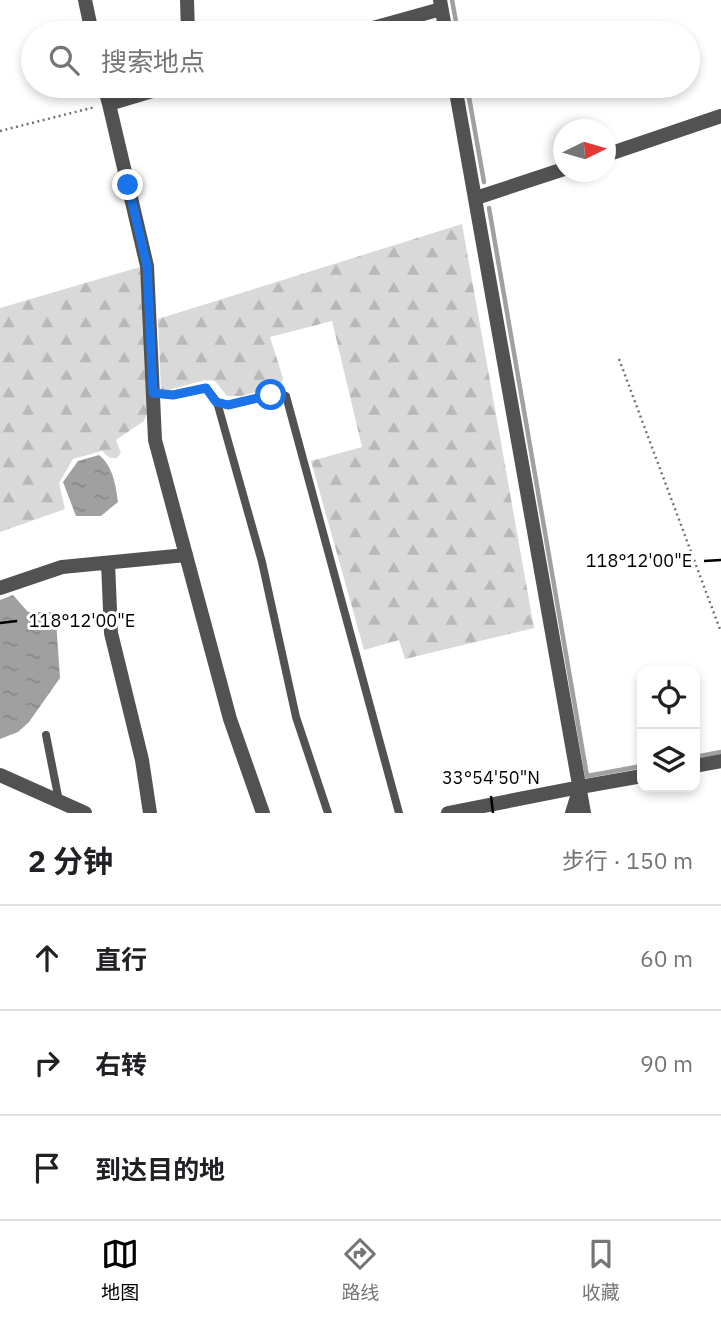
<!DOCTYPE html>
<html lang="zh">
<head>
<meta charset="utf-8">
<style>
  body { margin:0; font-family:"IBM Plex Sans","Noto Sans SC",sans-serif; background:#f6f6f6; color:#202124 }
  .controls { position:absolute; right:21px; bottom:21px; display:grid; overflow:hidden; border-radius:14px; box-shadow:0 4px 10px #0003 }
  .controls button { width:63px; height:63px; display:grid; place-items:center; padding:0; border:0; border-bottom:2px solid #e0e0e0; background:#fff; color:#202124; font:35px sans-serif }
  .compass { position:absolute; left:553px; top:119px; width:63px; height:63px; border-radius:50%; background:#fff; box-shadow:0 4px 10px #0003; rotate:85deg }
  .stop { position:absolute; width:21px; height:21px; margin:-16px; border:5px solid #1a73e8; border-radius:50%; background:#fff }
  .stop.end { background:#1a73e8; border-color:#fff; box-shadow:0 2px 7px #0008 }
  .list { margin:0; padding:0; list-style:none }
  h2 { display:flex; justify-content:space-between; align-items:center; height:91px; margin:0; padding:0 28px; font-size:30px }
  h2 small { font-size:23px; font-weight:400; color:#757577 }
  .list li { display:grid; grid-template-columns:46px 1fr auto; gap:21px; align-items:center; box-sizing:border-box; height:105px; padding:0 28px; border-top:2px solid #e0e0e0 }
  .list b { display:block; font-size:26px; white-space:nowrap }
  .list em { font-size:23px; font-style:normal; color:#757577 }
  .icon { flex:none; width:38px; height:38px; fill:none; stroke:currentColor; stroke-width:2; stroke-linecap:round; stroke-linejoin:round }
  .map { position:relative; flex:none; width:721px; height:813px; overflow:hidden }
  .search { position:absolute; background:#fff; box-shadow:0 4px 10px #0003; left:21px; right:21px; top:21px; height:77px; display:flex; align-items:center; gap:18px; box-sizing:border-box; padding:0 24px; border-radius:38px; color:#757577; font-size:26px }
  .sheet { height:406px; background:#fff }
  nav { display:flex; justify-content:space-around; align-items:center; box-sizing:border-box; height:98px; border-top:2px solid #e0e0e0; background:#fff; font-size:19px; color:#757577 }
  nav a { display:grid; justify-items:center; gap:4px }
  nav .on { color:#000 }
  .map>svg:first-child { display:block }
  .forest { fill:url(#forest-firs) }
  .water { fill:url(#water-ripples) }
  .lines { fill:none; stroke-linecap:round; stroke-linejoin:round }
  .stream { stroke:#a0a0a0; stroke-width:4.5 }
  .path { stroke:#747474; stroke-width:2.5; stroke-dasharray:2 3.5; stroke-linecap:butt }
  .service { stroke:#525252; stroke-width:8 }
  .minor { stroke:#525252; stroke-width:14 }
  .tertiary { stroke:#525252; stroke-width:14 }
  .route { stroke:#1a73e8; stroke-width:9 }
  .ticks { fill:none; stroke:#000; stroke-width:2.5 }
  .ticks-label { font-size:18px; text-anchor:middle; fill:#000; stroke:#fff; stroke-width:6; stroke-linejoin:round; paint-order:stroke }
</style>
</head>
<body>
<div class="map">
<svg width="721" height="813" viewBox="0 0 721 813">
  <defs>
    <pattern id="forest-firs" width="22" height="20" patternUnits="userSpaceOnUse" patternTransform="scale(1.75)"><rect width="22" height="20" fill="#d9d9d9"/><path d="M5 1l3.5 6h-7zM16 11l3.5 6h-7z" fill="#b8b8b8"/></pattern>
    <pattern id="water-ripples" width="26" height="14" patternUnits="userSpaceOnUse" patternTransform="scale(1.75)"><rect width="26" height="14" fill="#a0a0a0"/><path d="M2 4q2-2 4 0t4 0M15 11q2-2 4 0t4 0" fill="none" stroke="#888"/></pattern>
  </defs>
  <rect width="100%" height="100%" fill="#fff"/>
  <path class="forest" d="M 462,224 L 534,628 L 405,659 L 399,640 L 364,650 L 311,461 L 362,447 L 332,321 L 270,337 L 283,378 L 281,385 L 241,396 L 227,396 L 215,381 L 205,380 L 161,392 L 158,319 Z
    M 140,267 L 149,408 L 144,421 L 116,440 L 121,453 L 117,458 L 110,458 L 102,451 L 73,459 L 59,483 L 65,509 L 0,532 L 0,308 Z"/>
  <path class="water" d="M 99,455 C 113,466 116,486 118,502 L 101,516 L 76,516 L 63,482 L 78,461 Z
    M 13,595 L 28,612 L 52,612 L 56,620 L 60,678 L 29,722 L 18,732 L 0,739 L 0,600 Z"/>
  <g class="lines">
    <path class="stream" d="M 452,0 L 458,33
      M 467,86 L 484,182
      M 489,208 L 587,776 L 642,766
      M 695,757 L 721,752"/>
    <path class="path" d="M 0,131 L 95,107
      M 619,359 L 721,632"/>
    <path class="service" d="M 153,393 L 173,395 L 206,388 L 217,402 L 228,405 L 280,393 L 286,396 L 399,813
      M 217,402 L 262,562 L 296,717 L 328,813
      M 46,735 L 59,801"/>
    <path class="minor" d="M 85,0 L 92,33
      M 187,0 L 188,33
      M 440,0 L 446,33
      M 355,33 L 441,9
      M 104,86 L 109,104
      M 169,86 L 109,104 L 147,266 L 155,440 L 230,719 L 263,813
      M 455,86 L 584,813
      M 606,155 L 721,116
      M 476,198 L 564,169
      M 108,563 L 111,633 L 142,760 L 150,813
      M 0,588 L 62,567 L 186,555
      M 0,775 L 85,813
      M 448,813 L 580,787"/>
    <path class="tertiary" d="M 695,766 L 721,761
      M 572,813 L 580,787 L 642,776"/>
  </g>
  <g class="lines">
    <path class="route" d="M 128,185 L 147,266 L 153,393 L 173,395 L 206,388 L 216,402 L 228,405 L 271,395"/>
  </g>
  <path class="ticks" d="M 704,561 L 721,560M 0,623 L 17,621M 491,796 L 493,813"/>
  <g class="ticks-label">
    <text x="639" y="567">118°12'00"E</text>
    <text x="82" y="627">118°12'00"E</text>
    <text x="491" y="784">33°54'50"N</text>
  </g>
</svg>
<div class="controls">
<button><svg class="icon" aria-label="locate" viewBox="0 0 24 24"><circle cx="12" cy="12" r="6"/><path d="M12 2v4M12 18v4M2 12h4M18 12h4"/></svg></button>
<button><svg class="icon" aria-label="layers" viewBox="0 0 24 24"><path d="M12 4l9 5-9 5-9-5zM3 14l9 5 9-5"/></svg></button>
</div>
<svg class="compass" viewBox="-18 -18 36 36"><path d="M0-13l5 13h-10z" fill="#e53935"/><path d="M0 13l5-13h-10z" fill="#757577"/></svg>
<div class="stop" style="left:271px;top:395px"></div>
<div class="stop end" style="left:128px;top:185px"></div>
<div class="search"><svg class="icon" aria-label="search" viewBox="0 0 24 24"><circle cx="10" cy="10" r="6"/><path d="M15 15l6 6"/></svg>搜索地点</div>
</div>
<section class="sheet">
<h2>2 分钟<small>步行 · 150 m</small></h2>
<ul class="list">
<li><svg class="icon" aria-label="ahead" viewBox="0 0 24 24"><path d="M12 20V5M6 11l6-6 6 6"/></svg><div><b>直行</b></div><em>60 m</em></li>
<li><svg class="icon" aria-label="right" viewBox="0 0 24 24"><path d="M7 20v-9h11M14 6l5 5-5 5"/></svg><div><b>右转</b></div><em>90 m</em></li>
<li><svg class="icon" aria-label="arrive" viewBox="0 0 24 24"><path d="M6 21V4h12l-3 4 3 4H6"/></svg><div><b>到达目的地</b></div></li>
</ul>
</section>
<nav>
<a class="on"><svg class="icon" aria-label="map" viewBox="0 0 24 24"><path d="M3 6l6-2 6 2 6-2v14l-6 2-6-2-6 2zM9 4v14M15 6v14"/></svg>地图</a>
<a><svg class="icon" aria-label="directions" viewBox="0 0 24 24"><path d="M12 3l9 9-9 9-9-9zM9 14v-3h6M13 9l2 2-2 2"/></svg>路线</a>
<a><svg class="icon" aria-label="saved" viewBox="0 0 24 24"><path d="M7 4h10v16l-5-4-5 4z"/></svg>收藏</a>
</nav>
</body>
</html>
